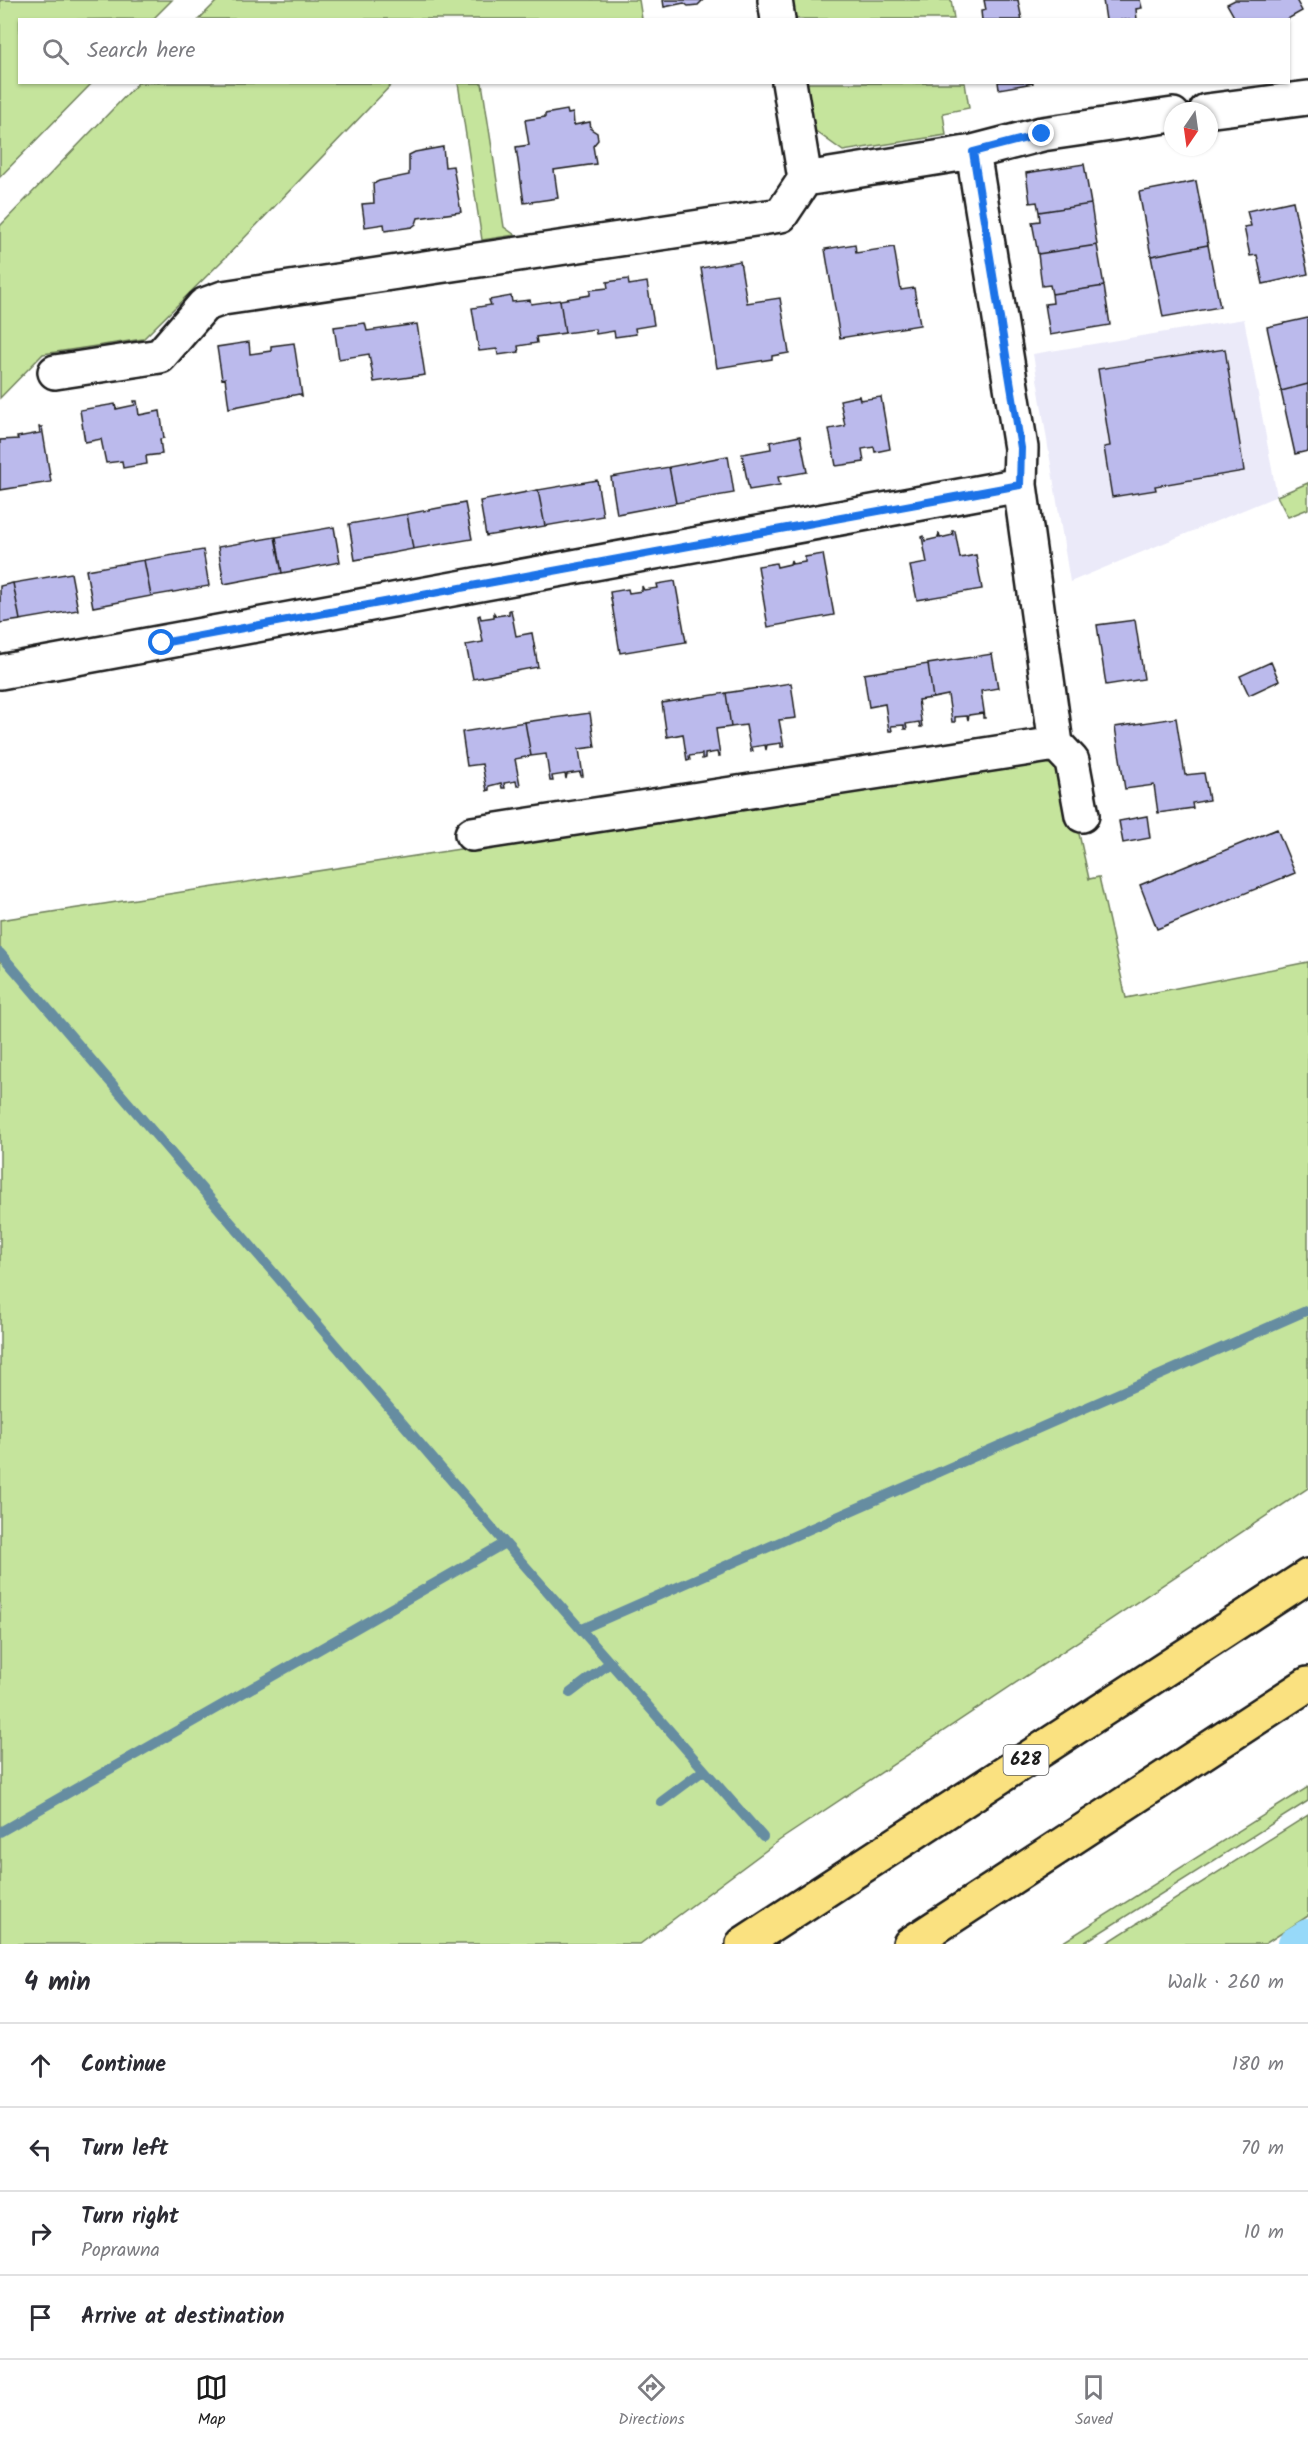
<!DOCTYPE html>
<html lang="en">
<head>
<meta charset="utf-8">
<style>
  body { margin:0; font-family:Kalam,sans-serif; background:#f7f7f7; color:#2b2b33 }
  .compass { position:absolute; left:1164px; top:102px; width:54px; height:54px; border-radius:50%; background:#fff; box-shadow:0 2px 4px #0004; rotate:193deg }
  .stop { position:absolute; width:18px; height:18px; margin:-14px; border:4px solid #1a73e8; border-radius:50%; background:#fff }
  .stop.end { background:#1a73e8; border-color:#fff; box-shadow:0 2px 6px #0008 }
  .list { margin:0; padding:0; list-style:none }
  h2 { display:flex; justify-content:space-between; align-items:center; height:78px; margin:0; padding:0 24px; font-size:26px }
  h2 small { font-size:20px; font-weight:400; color:#7c7c81 }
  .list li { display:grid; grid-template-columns:39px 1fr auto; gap:18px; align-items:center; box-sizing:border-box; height:84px; padding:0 24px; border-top:2px solid #e1e1e2 }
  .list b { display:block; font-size:22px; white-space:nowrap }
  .list p { margin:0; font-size:20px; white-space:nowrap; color:#7c7c81 }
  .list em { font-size:20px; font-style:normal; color:#7c7c81 }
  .icon { flex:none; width:33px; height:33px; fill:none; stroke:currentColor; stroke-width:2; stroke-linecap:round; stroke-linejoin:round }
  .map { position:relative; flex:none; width:1308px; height:1944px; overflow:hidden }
  .search { position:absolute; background:#fff; box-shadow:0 2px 4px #0004; left:18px; right:18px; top:18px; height:66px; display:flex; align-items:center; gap:15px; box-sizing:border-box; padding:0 21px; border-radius:0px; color:#7c7c81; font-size:22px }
  .sheet { height:414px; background:#fff }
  nav { display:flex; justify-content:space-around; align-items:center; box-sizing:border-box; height:84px; border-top:2px solid #e1e1e2; background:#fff; font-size:16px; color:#7c7c81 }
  nav a { display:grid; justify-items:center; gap:3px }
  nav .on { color:#1c1c1c }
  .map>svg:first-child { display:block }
  .built { fill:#ebeaf9 }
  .green { fill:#c5e49c; stroke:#70805c; stroke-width:1.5 }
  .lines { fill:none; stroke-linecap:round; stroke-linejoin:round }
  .stream { stroke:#668da1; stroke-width:10 }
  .canal { stroke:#97d9f9; stroke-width:34 }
  .building { fill:#bbbaec; stroke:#1c1c1c; stroke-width:1.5 }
  .minor-casing { stroke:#1c1c1c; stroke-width:38 }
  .major-casing { stroke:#1c1c1c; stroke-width:38 }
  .minor { stroke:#fff; stroke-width:33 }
  .major { stroke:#fae180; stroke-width:33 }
  .route { stroke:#1a73e8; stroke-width:8 }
  .labels { text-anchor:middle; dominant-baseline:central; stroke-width:5; stroke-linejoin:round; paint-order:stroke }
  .shield { fill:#fff; stroke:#606060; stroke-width:1.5 }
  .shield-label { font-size:18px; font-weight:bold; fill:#1c1c1c }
</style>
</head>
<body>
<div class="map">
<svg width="1308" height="1944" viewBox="0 0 1308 1944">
  <rect width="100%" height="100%" fill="#fff"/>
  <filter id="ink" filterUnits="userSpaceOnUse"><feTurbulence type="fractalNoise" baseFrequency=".0167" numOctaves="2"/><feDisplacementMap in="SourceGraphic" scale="12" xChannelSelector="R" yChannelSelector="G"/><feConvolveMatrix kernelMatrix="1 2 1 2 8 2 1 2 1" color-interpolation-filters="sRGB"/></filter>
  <g filter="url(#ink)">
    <path class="built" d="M 1244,319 L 1277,496 L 1070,582 L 1033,354 Z"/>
    <path class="green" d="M 0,0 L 172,0 L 153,19 L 20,20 L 20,82 L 92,83 L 0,177 Z
      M 218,0 L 639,0 L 642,19 L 199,19 Z
      M 791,0 L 951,0 L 954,19 L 794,19 Z
      M 138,83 L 393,83 L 227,256 L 143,339 L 43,354 L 0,398 L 0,226 Z
      M 458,83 L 482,83 L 504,227 L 515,235 L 482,240 Z
      M 806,83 L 965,83 L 969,108 L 943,113 L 946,135 L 843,151 L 814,130 Z
      M 1308,483 L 1308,509 L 1288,517 L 1277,496 Z
      M 1063,761 L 1089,879 L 1099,877 L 1126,998 L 1308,962 L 1308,1488 L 780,1840 L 640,1944 L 0,1944 L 0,920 L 460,849 Z
      M 1308,1787 L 1308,1801 L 1082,1944 L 1060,1944 Z
      M 1308,1815 L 1308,1916 L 1265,1944 L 1105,1944 Z"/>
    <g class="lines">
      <path class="stream" d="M 0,953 L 505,1543 L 763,1837
        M 582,1629 L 1308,1310
        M 570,1693 L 611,1662
        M 661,1802 L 704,1770
        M 0,1832 L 505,1543"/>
      <path class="canal" d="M 1295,1944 L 1308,1936"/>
    </g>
    <path class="building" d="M 663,0 L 703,0 L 698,5 L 688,6 L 684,3 L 664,7 Z
      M 984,0 L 1018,0 L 1022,20 L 982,20 L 981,11 L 986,10 Z
      M 1103,0 L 1140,0 L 1142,8 L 1136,9 L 1137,20 L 1106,20 Z
      M 1235,0 L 1296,0 L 1302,11 L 1286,20 L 1236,20 L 1227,4 Z
      M 998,82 L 1033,82 L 1033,83 L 999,89 Z
      M 567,110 L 568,114 L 573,113 L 574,125 L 590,122 L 591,129 L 597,133 L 598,140 L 593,146 L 596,164 L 554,170 L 558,198 L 524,203 L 516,147 L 529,145 L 525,120 L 545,117 L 545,114 Z
      M 443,147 L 445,167 L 453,166 L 461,212 L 418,218 L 416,224 L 412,227 L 385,231 L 384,224 L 365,227 L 362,204 L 374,203 L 373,184 L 379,181 L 409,175 L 409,155 L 415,152 Z
      M 1084,164 L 1091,204 L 1039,212 L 1037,202 L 1030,203 L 1026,173 Z
      M 1196,181 L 1208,245 L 1151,256 L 1139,192 Z
      M 1293,201 L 1308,274 L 1263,284 L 1257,255 L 1250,256 L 1244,227 L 1251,226 L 1247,211 Z
      M 1091,204 L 1097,245 L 1038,254 L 1032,222 L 1040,221 L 1039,212 Z
      M 855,244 L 856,253 L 894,247 L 901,290 L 914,288 L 920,325 L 840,338 L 825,249 Z
      M 1097,245 L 1104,286 L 1052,294 L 1050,285 L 1042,286 L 1038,254 Z
      M 1208,245 L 1220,307 L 1163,317 L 1151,256 Z
      M 740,261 L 747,303 L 780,298 L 789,353 L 772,356 L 772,359 L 717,368 L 701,268 Z
      M 628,279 L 629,285 L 647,282 L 654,325 L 635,328 L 636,334 L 615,337 L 614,331 L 596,334 L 595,329 L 565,333 L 560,300 L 590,295 L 590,290 L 608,288 L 607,282 Z
      M 1104,286 L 1110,325 L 1050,335 L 1045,304 L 1053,303 L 1052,294 Z
      M 511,296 L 512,302 L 530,300 L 531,304 L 560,300 L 565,333 L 536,337 L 537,343 L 518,346 L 519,352 L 498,355 L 497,349 L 479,351 L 472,308 L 491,305 L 489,300 Z
      M 1308,318 L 1308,384 L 1281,391 L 1267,327 Z
      M 365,323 L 367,331 L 417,324 L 425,375 L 374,382 L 369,354 L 339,359 L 334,327 Z
      M 249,342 L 250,354 L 271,351 L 271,346 L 294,343 L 302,396 L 299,394 L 229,408 L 225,378 L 222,379 L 217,347 Z
      M 1225,349 L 1244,471 L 1155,486 L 1156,490 L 1112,497 L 1104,447 L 1110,446 L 1098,369 Z
      M 1308,384 L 1308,451 L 1295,454 L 1281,391 Z
      M 859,396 L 860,400 L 881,397 L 890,449 L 875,452 L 874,447 L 862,449 L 864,462 L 836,466 L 829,429 L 845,426 L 840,400 Z
      M 134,401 L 137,401 L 139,415 L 160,411 L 164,438 L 160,439 L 162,454 L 146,456 L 147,464 L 123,468 L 122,461 L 106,463 L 101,439 L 85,442 L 80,410 L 115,404 L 116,409 L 135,405 Z
      M 39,427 L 42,427 L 51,482 L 0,490 L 0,440 L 18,439 L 17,437 L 40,433 Z
      M 800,436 L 807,472 L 778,477 L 780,485 L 749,490 L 742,454 L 771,449 L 770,442 Z
      M 728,456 L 734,493 L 676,503 L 669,467 Z
      M 669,467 L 676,503 L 617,514 L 611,477 Z
      M 597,480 L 603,516 L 545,526 L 538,490 Z
      M 538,490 L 545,526 L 486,536 L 480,501 Z
      M 465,503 L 472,539 L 413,549 L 407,514 Z
      M 407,514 L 413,549 L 355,560 L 349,524 Z
      M 334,527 L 340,562 L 282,573 L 276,537 Z
      M 952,531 L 955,531 L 960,558 L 976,555 L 982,589 L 917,600 L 910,566 L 927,563 L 922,537 L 924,536 L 925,541 L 938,538 L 939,533 L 940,538 L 953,535 Z
      M 275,537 L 282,573 L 224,584 L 218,547 Z
      M 203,550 L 209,586 L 151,596 L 144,560 Z
      M 823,554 L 834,615 L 768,627 L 758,566 L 776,563 L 777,567 L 790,564 L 791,560 L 792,564 L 805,562 L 805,557 Z
      M 144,560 L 151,596 L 93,607 L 86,570 Z
      M 71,573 L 78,610 L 20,620 L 13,583 Z
      M 675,581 L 686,642 L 620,653 L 610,592 L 628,589 L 629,593 L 642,591 L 642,586 L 644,590 L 658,588 L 657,584 Z
      M 13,583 L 20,620 L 0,623 L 0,586 Z
      M 509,610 L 511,610 L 516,636 L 532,633 L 538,667 L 473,679 L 466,645 L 483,642 L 478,616 L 480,615 L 481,619 L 494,617 L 494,613 L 496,616 L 509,614 Z
      M 1135,620 L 1144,679 L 1106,685 L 1097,625 Z
      M 992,654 L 998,688 L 981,691 L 985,718 L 983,718 L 983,713 L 969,715 L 968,720 L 967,716 L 955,717 L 955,722 L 952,722 L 948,695 L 933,698 L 928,664 Z
      M 1271,662 L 1279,681 L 1249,695 L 1240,676 Z
      M 928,664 L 933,698 L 918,700 L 922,727 L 920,727 L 919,722 L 906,724 L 907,729 L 904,729 L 904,725 L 891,726 L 892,731 L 889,731 L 885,704 L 869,707 L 864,674 Z
      M 791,683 L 796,718 L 779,720 L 784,747 L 781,747 L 781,743 L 767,745 L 766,750 L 765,745 L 752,747 L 753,751 L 751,752 L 746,725 L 731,727 L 726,693 Z
      M 726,693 L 731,727 L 716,729 L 720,756 L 718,756 L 717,752 L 705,754 L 705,758 L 702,759 L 702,754 L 689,756 L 690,760 L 687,761 L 683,734 L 667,737 L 662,703 Z
      M 590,713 L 595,747 L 579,749 L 583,776 L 581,776 L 580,772 L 567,774 L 566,779 L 565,774 L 552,776 L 553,781 L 550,781 L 546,754 L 531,756 L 525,722 Z
      M 1176,718 L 1185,775 L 1204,773 L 1209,800 L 1192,803 L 1193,808 L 1158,813 L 1154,785 L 1125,789 L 1115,727 Z
      M 525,722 L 531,756 L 515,759 L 520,785 L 517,786 L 516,781 L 504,783 L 505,788 L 502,788 L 501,783 L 489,786 L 489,790 L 487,791 L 482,764 L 467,766 L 462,732 Z
      M 1147,816 L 1150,838 L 1123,843 L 1119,821 Z
      M 1277,829 L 1295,873 L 1157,929 L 1140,885 Z"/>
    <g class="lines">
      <g class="minor-casing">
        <path id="minor" d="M 775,0 L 778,20
          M 1206,111 L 1308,98
          M 973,152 L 1021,448 L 1020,485 L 1056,744 L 1072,761 L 1082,815
          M 805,179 L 973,152 L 1042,134 L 1173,115
          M 55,372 L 160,356 L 204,305 L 223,298 L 781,215 L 805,179 L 789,82
          M 0,672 L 1020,485
          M 472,834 L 1056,744"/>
      </g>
      <g class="major-casing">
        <path id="major" d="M 743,1944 L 1308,1576
          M 910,1944 L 1308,1684"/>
      </g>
      <use href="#minor" class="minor"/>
      <use href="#major" class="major"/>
    </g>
  </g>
  <g class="lines" filter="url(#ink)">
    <path class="route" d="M 162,643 L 1020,485 L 1021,448 L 973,152 L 1042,134"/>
  </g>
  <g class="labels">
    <rect class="shield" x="1003.5" y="1745" width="45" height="30" rx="4.5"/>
    <g class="shield-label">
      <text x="1026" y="1760">628</text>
    </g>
  </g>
</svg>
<svg class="compass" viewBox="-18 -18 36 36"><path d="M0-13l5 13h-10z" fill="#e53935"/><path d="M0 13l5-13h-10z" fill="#7c7c81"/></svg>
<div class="stop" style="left:162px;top:643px"></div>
<div class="stop end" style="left:1042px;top:134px"></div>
<div class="search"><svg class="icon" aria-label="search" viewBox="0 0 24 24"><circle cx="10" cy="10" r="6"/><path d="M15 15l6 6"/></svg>Search here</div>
</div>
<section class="sheet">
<h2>4 min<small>Walk · 260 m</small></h2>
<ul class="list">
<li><svg class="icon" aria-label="ahead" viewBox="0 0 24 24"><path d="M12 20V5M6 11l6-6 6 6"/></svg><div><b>Continue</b></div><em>180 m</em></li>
<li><svg class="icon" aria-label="left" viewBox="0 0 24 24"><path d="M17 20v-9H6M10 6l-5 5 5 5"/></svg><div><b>Turn left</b></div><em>70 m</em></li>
<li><svg class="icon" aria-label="right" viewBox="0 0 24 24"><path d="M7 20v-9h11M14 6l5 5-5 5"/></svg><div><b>Turn right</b><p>Poprawna</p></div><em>10 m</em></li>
<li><svg class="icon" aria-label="arrive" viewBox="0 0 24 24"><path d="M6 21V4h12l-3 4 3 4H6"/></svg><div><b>Arrive at destination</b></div></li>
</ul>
</section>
<nav>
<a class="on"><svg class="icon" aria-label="map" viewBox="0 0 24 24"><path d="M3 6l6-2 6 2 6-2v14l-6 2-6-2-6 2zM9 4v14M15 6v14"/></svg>Map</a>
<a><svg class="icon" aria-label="directions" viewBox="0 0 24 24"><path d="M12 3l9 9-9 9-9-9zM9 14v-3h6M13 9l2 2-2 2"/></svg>Directions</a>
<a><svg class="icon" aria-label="saved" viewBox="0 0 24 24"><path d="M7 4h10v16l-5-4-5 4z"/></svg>Saved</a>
</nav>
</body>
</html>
